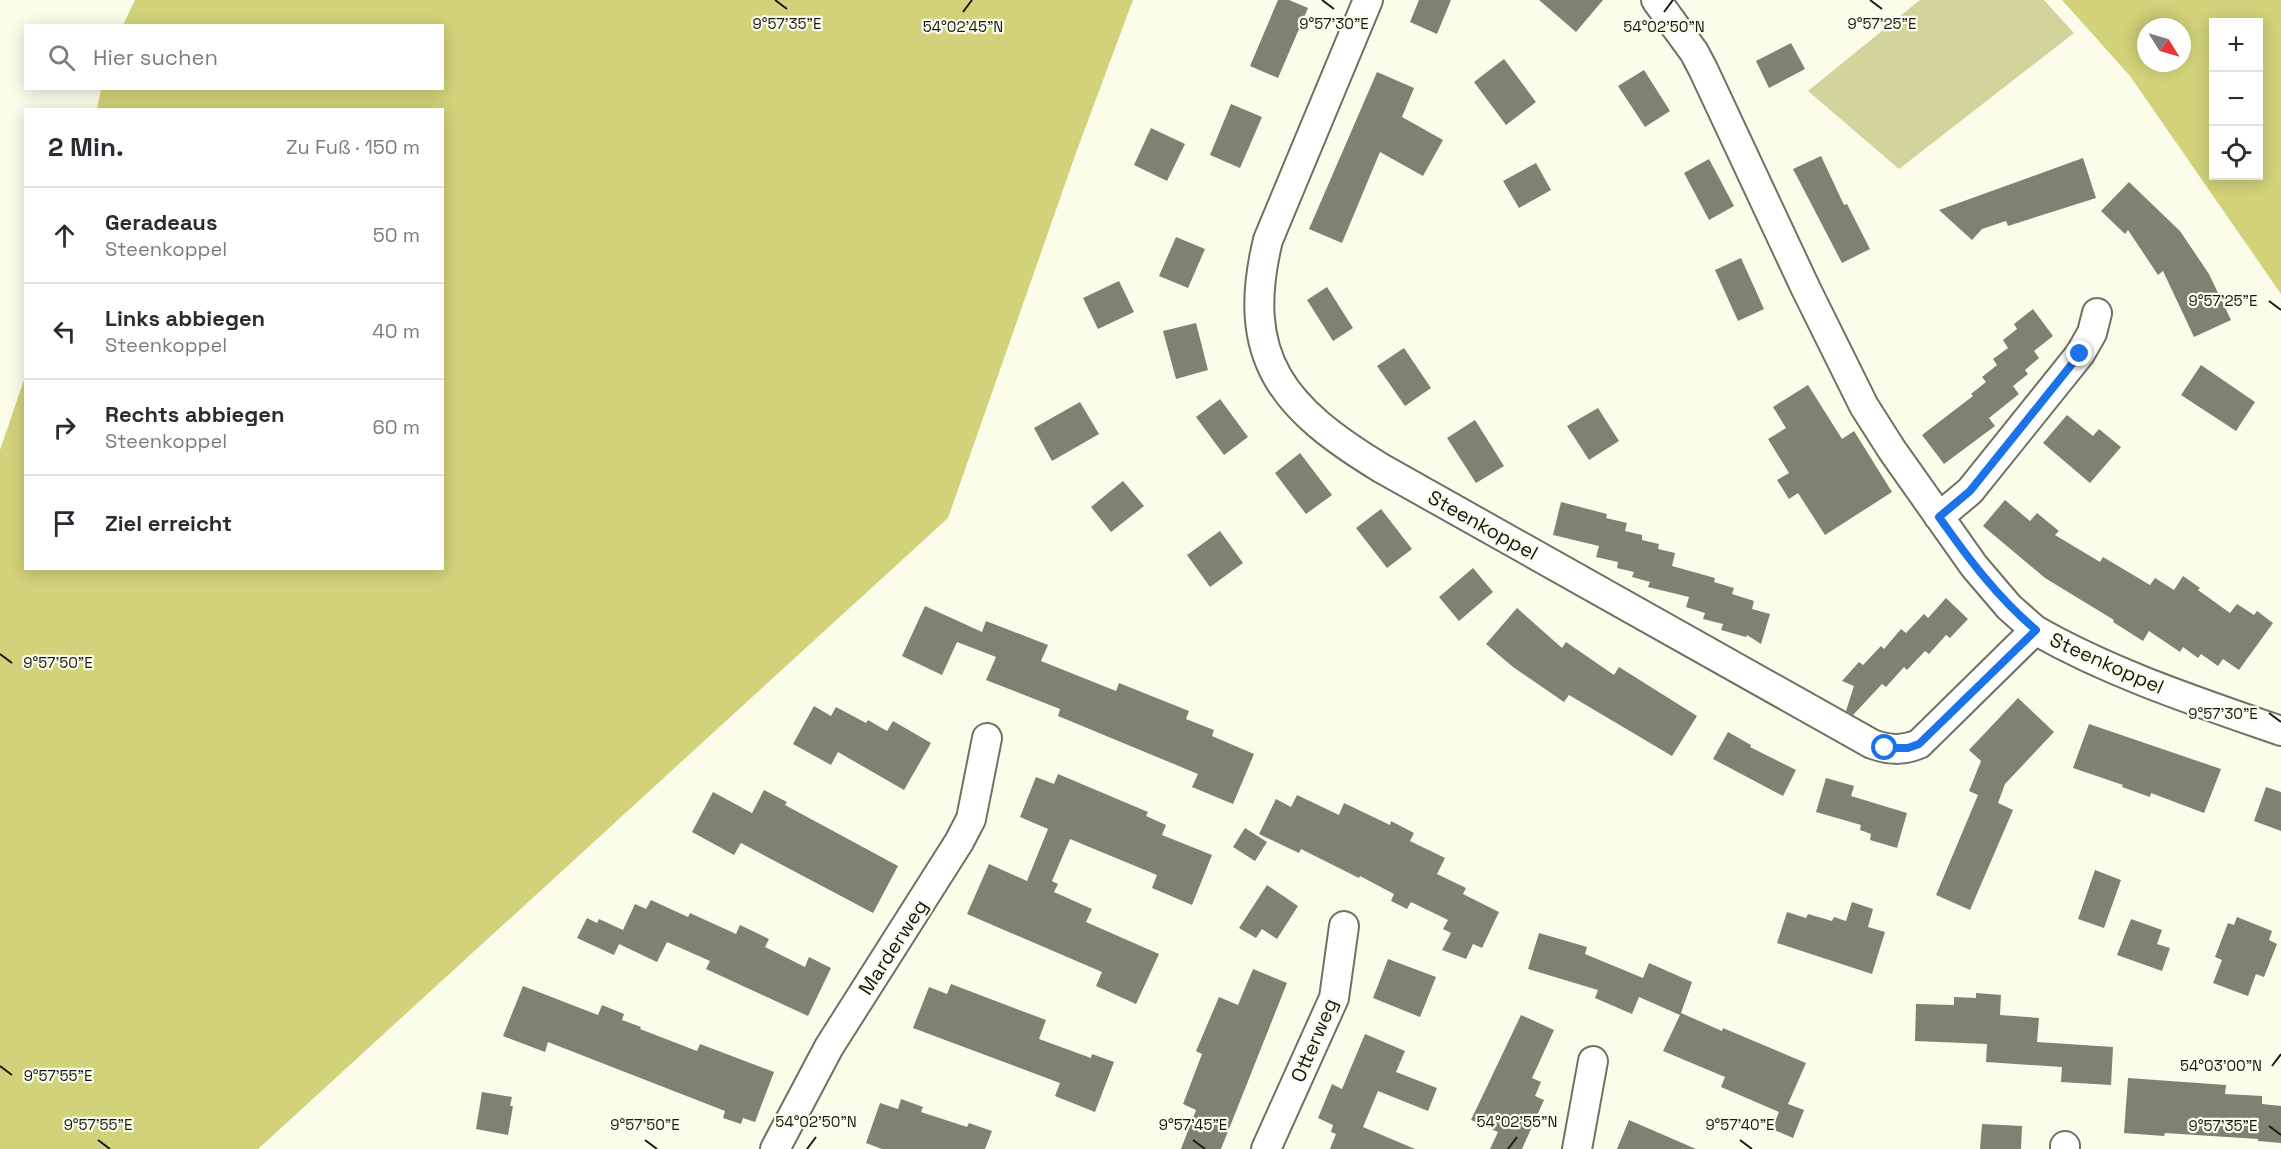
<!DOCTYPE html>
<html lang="de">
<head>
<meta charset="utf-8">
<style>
  body { margin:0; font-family:"Space Grotesk",sans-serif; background:#f2f2f3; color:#2b2b33 }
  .controls { position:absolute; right:18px; top:18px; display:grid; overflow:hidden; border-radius:0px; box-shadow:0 3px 15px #0003 }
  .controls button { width:54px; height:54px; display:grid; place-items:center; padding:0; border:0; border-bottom:2px solid #e1e1e2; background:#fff; color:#2b2b33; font:30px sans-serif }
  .compass { position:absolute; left:2137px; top:18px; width:54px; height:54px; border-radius:50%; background:#fff; box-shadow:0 3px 15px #0003; rotate:127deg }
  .stop { position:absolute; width:18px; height:18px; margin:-14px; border:4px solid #1a73e8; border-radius:50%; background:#fff }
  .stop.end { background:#1a73e8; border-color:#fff; box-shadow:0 2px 6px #0008 }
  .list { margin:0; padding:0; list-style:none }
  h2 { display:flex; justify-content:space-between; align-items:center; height:78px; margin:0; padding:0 24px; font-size:26px }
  h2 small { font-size:20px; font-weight:400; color:#7c7c81 }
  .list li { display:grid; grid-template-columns:39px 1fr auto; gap:18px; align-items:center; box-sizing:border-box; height:96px; padding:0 24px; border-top:2px solid #e1e1e2 }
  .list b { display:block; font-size:22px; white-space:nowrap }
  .list p { margin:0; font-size:20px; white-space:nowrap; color:#7c7c81 }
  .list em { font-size:20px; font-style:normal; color:#7c7c81 }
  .icon { flex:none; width:33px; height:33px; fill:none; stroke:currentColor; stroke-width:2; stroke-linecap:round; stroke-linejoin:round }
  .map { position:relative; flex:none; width:2281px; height:1149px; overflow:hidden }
  .search { position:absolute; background:#fff; box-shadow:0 3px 15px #0003; left:24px; top:24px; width:420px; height:66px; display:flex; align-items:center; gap:15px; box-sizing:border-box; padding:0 21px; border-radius:0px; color:#7c7c81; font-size:22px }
  .panel { position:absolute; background:#fff; box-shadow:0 3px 15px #0003; left:24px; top:108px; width:420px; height:462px; border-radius:0px }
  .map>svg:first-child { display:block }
  .green { fill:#d2d49b }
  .forest { fill:#d1d279; fill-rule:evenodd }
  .building { fill:#818171 }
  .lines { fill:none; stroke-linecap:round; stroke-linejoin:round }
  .minor-casing { stroke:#717161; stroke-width:32 }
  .minor { stroke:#fff; stroke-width:28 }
  .route { stroke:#1a73e8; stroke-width:8 }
  .ticks { fill:none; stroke:#191913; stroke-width:2 }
  .labels { text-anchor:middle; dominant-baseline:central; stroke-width:4.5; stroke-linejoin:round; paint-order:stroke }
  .street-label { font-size:20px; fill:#191913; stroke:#fbfcea }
  .ticks-label { font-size:15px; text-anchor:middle; fill:#191913; stroke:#fbfcea; stroke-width:4.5; stroke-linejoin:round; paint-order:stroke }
</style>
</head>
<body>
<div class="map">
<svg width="2281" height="1149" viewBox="0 0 2281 1149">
  <rect width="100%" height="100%" fill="#fbfcea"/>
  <path class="green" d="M 1920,0 L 2044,0 L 2074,33 L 1899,169 L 1808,91 Z"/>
  <path class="forest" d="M 135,0 L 1133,0 L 1077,150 L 948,518 L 258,1149 L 0,1149 L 0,450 L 25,377 L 26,568 L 442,568 L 442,110 L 97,109 L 101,89 L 442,88 L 442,26 L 123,25 Z
    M 2062,0 L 2281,0 L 2281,294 L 2130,76 ZM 2214,22 L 2258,22 L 2258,176 L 2214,176 ZM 2146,27 L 2182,27 L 2182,63 L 2146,63 Z"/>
  <path class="building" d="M 1278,0 L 1289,0 L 1308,8 L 1278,78 L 1250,66 Z
    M 1419,0 L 1451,0 L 1437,34 L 1410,22 Z
    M 1539,0 L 1603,0 L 1576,32 Z
    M 1791,43 L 1805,69 L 1769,88 L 1756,61 Z
    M 1504,59 L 1536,102 L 1506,125 L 1474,82 Z
    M 1644,70 L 1670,111 L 1645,127 L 1618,86 Z
    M 1377,72 L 1414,88 L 1402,117 L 1443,140 L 1423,176 L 1380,152 L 1342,243 L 1309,229 Z
    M 1231,104 L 1262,117 L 1240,168 L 1210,155 Z
    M 1151,128 L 1185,144 L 1167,181 L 1134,165 Z
    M 1821,156 L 1844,205 L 1847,204 L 1870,249 L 1842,263 L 1793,169 Z
    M 2083,158 L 2096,198 L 2008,226 L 2006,221 L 1982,229 L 1972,240 L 1939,210 Z
    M 1709,159 L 1734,206 L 1709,220 L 1684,173 Z
    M 1536,163 L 1551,190 L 1519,208 L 1503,181 Z
    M 2129,182 L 2180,231 L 2209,274 L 2231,320 L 2194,337 L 2163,271 L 2158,275 L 2128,230 L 2125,234 L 2101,211 Z
    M 1176,237 L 1205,249 L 1188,288 L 1159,276 Z
    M 1741,258 L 1764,309 L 1738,321 L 1715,270 Z
    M 1119,281 L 1134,312 L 1098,329 L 1083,298 Z
    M 1327,287 L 1353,328 L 1333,341 L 1307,300 Z
    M 2033,309 L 2053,336 L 2034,351 L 2039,358 L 2025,370 L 2028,374 L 2013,386 L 2019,394 L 1989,418 L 1995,426 L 1944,464 L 1922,435 L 1973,396 L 1971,394 L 1986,382 L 1982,377 L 1997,365 L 1993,359 L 2008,348 L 2003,340 L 2017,329 L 2014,324 Z
    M 1196,323 L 1208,370 L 1176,379 L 1163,331 Z
    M 1404,348 L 1431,388 L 1405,406 L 1377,366 Z
    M 2201,365 L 2255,402 L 2236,431 L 2181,395 Z
    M 1808,385 L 1842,439 L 1854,431 L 1892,492 L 1825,535 L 1798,493 L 1789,499 L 1777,480 L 1789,473 L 1768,439 L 1786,428 L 1773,407 Z
    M 1220,399 L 1248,437 L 1224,455 L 1196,417 Z
    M 1080,402 L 1099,434 L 1052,461 L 1034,428 Z
    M 1598,408 L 1619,441 L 1589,460 L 1567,426 Z
    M 2067,415 L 2093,436 L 2099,429 L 2121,447 L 2090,483 L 2043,443 Z
    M 1475,420 L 1504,466 L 1476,483 L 1447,438 Z
    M 1300,453 L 1332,495 L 1306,514 L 1275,473 Z
    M 1123,481 L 1144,506 L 1111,532 L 1091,507 Z
    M 2005,500 L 2030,521 L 2037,513 L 2059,531 L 2055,535 L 2100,562 L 2103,557 L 2150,585 L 2155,578 L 2174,590 L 2183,576 L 2200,588 L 2198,590 L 2230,613 L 2237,604 L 2254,615 L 2257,611 L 2273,623 L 2239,670 L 2223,659 L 2218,666 L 2201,654 L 2198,658 L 2183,647 L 2180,652 L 2149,631 L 2143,641 L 2113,622 L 2114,620 L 2045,578 L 1983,526 Z
    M 1561,502 L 1607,514 L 1606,518 L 1627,523 L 1625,531 L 1642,535 L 1642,540 L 1659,544 L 1658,549 L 1675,553 L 1672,566 L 1715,578 L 1714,582 L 1734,588 L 1732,594 L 1754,601 L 1752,609 L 1770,614 L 1761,644 L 1747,635 L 1746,637 L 1721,630 L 1723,624 L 1703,619 L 1705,613 L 1686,607 L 1689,597 L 1648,587 L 1650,582 L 1632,577 L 1634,572 L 1617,568 L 1618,562 L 1596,557 L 1599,546 L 1553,535 Z
    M 1381,509 L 1412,549 L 1387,568 L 1356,528 Z
    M 1220,531 L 1243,563 L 1210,587 L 1187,555 Z
    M 1473,568 L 1493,592 L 1459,621 L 1439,597 Z
    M 1946,598 L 1968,619 L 1950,638 L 1946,635 L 1929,654 L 1925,651 L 1907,670 L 1904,667 L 1886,687 L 1882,684 L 1853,715 L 1846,711 L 1854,686 L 1842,681 L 1859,662 L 1863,665 L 1881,646 L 1884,649 L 1901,629 L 1906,633 L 1924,614 L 1928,618 Z
    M 925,606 L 982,632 L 986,621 L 1048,645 L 1041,661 L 1116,691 L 1119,683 L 1189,711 L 1186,719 L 1214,730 L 1212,736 L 1254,754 L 1233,804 L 1192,787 L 1198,774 L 1058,716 L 1060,709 L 986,680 L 996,657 L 957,642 L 942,675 L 902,656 Z
    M 1517,608 L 1562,648 L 1566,642 L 1614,675 L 1619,667 L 1697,716 L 1672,756 L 1569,695 L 1564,702 L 1513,667 L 1486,644 Z
    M 2018,698 L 2054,732 L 2005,784 L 1998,803 L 2013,810 L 1970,910 L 1936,895 L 1978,795 L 1969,791 L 1981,761 L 1969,750 Z
    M 814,706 L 831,716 L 836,707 L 866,723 L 868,720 L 887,731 L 893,721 L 931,743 L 904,790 L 838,752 L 831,765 L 793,744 Z
    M 2089,724 L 2221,769 L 2204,813 L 2151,793 L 2150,797 L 2122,787 L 2123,785 L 2073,768 Z
    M 1728,732 L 1751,745 L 1750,747 L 1796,770 L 1783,796 L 1713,759 Z
    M 1058,774 L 1148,812 L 1146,816 L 1166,825 L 1162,835 L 1212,855 L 1192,905 L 1152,888 L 1157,875 L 1070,839 L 1052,881 L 1058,884 L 1054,892 L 1092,909 L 1086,922 L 1159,954 L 1136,1004 L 1096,986 L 1102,972 L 967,914 L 989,864 L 1027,881 L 1048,829 L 1020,817 L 1036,777 L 1054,784 Z
    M 1826,778 L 1854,786 L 1851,796 L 1907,813 L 1897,848 L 1870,840 L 1871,834 L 1860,830 L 1861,825 L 1816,812 Z
    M 2266,787 L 2281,792 L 2281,831 L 2254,821 Z
    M 764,790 L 787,802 L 785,805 L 898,866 L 873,913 L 741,843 L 734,855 L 692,832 L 713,792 L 752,813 Z
    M 1297,795 L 1339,815 L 1344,803 L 1390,825 L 1391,821 L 1414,833 L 1410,841 L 1445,858 L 1437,874 L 1466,888 L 1463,894 L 1499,912 L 1482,948 L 1473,944 L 1466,959 L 1442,950 L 1451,933 L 1443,929 L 1448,920 L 1411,902 L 1407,909 L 1391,901 L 1394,894 L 1360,876 L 1359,878 L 1301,849 L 1299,853 L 1259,834 L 1276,799 L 1291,807 Z
    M 1245,828 L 1267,842 L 1255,861 L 1233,847 Z
    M 2095,870 L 2121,880 L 2104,928 L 2078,919 Z
    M 1267,885 L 1298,906 L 1277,939 L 1262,929 L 1256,938 L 1239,928 Z
    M 651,900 L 688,917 L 690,913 L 736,934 L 740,925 L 769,939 L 765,947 L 805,967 L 809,957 L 831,968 L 808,1016 L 706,969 L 710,961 L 667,942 L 657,962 L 619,944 L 614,955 L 577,938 L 587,918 L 597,923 L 599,919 L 623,930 L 635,904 L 646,909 Z
    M 1852,902 L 1873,909 L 1868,927 L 1885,932 L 1872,974 L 1777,943 L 1787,912 L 1806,918 L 1808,914 L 1832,921 L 1834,917 L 1846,921 Z
    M 2237,917 L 2272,931 L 2269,940 L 2277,944 L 2264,977 L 2256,974 L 2248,996 L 2213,983 L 2222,960 L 2215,957 L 2228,923 L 2234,925 Z
    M 2131,919 L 2162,930 L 2157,944 L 2170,948 L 2162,971 L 2117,955 Z
    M 1539,933 L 1587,947 L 1585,954 L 1643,978 L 1649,963 L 1692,982 L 1681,1013 L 1722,1031 L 1723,1028 L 1806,1063 L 1788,1104 L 1804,1110 L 1793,1138 L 1772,1129 L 1779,1112 L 1721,1087 L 1725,1077 L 1663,1051 L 1680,1015 L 1639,997 L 1632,1014 L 1595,998 L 1598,990 L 1528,969 Z
    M 1388,959 L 1436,977 L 1420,1017 L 1373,998 Z
    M 1253,969 L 1287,983 L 1221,1149 L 1181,1149 L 1196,1110 L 1183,1104 L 1202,1054 L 1196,1051 L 1219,997 L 1238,1005 Z
    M 951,984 L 1046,1020 L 1039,1039 L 1091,1058 L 1092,1054 L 1114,1062 L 1095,1112 L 1055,1096 L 1060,1083 L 913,1028 L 929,987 L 947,994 Z
    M 523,986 L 598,1015 L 602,1005 L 624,1014 L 622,1020 L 641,1027 L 640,1029 L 697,1051 L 700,1044 L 774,1072 L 755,1122 L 743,1118 L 741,1124 L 723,1118 L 725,1111 L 548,1042 L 545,1052 L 503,1036 Z
    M 1976,993 L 2001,995 L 2000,1015 L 2039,1018 L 2037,1042 L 2113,1047 L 2111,1085 L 2061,1082 L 2062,1067 L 1986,1062 L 1987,1044 L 1915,1041 L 1916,1004 L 1954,1005 L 1954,997 L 1976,998 Z
    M 1521,1015 L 1554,1030 L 1532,1078 L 1541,1082 L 1535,1096 L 1544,1100 L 1522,1149 L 1490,1149 L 1498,1132 L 1471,1120 Z
    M 1365,1034 L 1405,1051 L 1396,1072 L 1437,1088 L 1428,1111 L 1378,1091 L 1363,1127 L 1415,1149 L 1330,1149 L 1336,1134 L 1331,1132 L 1333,1125 L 1318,1118 L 1332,1084 L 1342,1089 Z
    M 2128,1078 L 2226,1085 L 2225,1094 L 2262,1096 L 2262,1104 L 2281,1106 L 2281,1143 L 2258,1141 L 2258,1139 L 2165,1133 L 2164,1136 L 2124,1133 Z
    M 482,1092 L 512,1097 L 510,1106 L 513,1106 L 508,1135 L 476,1129 Z
    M 901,1099 L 923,1107 L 921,1112 L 967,1127 L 969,1123 L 992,1131 L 985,1149 L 882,1149 L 866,1143 L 880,1103 L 898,1109 Z
    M 1629,1120 L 1696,1149 L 1617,1149 Z
    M 1982,1124 L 2022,1126 L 2021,1149 L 1980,1149 Z"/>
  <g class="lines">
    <g class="minor-casing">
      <path id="minor" d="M 1368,0 L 1268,240 C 1239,359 1284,409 1381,468 L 1872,744 C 1889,750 1902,751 1919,744 L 2035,630 L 2009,607 L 1974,566 L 1892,450 L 1864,406 L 1806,289 L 1703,69 L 1694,52 L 1656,0
        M 1939,517 L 1970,491 L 2080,354 L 2092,333 L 2097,313
        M 2035,630 C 2112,674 2198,702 2281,731
        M 2065,1146 L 2065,1149
        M 775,1149 L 829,1047 L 959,842 L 971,819 L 987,738
        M 1266,1149 L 1334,998 L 1344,926
        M 1577,1149 L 1593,1061"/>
    </g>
    <use href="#minor" class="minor"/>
  </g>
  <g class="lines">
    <path class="route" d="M 1885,748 L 1908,748 L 1919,744 L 2036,630 C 1997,597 1968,558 1939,517 L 1970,491 L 2080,354"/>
  </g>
  <path class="ticks" d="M 775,0 L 787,9M 1322,0 L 1334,9M 1870,0 L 1882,9M 963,12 L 972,0M 1664,12 L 1673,0M 2269,301 L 2281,310M 0,654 L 12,663M 2269,713 L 2281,722M 0,1066 L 12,1075M 2272,1066 L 2281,1054M 2269,1126 L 2281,1135M 98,1140 L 110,1149M 645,1140 L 657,1149M 1193,1140 L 1205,1149M 1740,1140 L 1752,1149M 807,1149 L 816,1137M 1508,1149 L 1517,1137"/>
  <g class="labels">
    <g class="street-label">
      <text transform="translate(1483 525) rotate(29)">Steenkoppel</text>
      <text transform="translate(2107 663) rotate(24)">Steenkoppel</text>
      <text transform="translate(893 947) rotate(-57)">Marderweg</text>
      <text transform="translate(1314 1040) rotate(-67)">Otterweg</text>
    </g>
  </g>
  <g class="ticks-label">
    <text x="787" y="29">9°57'35"E</text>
    <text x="1334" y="29">9°57'30"E</text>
    <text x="1882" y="29">9°57'25"E</text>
    <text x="963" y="32">54°02'45"N</text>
    <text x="1664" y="32">54°02'50"N</text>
    <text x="2223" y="306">9°57'25"E</text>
    <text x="58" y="668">9°57'50"E</text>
    <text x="2223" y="719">9°57'30"E</text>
    <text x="2221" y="1071">54°03'00"N</text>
    <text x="58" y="1081">9°57'55"E</text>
    <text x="816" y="1127">54°02'50"N</text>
    <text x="1517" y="1127">54°02'55"N</text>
    <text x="98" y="1130">9°57'55"E</text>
    <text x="645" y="1130">9°57'50"E</text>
    <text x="1193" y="1130">9°57'45"E</text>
    <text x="1740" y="1130">9°57'40"E</text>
    <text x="2223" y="1131">9°57'35"E</text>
  </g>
</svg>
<div class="controls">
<button>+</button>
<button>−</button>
<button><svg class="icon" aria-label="locate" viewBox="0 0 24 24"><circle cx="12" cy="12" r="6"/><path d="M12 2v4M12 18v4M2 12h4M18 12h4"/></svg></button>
</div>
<svg class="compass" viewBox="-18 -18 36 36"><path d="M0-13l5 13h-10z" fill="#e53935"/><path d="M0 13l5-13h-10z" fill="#7c7c81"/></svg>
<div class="stop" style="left:1885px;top:748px"></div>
<div class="stop end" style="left:2080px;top:354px"></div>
<div class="search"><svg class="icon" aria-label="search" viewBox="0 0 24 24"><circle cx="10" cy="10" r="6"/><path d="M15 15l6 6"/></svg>Hier suchen</div>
<section class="panel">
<h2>2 Min.<small>Zu Fuß · 150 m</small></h2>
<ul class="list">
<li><svg class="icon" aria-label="ahead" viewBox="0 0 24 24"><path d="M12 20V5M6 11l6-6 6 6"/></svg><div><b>Geradeaus</b><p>Steenkoppel</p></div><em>50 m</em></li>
<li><svg class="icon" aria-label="left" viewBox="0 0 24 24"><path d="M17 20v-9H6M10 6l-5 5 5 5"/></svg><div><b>Links abbiegen</b><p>Steenkoppel</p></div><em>40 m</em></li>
<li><svg class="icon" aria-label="right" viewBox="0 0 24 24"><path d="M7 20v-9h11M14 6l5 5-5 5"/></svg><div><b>Rechts abbiegen</b><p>Steenkoppel</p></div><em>60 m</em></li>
<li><svg class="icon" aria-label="arrive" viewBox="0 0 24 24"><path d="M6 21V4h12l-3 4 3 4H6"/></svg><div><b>Ziel erreicht</b></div></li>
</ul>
</section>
</div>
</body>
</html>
